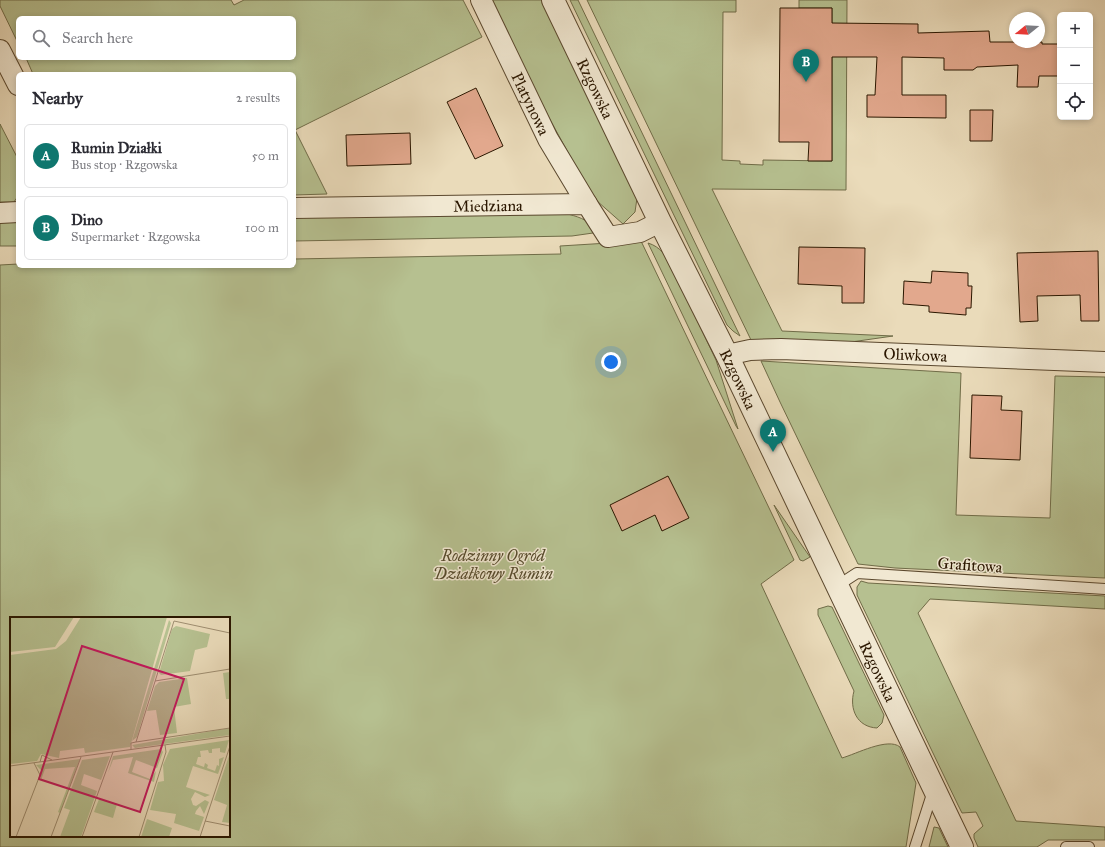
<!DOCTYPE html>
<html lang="en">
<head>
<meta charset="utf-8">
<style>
  body { margin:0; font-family:"IM FELL Great Primer",serif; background:#f7f7f7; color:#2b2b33 }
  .controls { position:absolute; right:12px; top:12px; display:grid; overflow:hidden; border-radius:6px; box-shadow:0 2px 6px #0003 }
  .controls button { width:36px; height:36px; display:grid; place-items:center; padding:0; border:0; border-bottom:1px solid #e1e1e2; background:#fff; color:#2b2b33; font:20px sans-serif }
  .compass { position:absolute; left:1009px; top:12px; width:36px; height:36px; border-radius:50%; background:#fff; box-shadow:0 2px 6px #0003; rotate:252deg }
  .you { position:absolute; left:611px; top:362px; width:14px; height:14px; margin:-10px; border:3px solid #fff; border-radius:50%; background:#1a73e8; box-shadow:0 0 0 6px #1a73e833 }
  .badge { display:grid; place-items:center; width:26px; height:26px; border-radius:50%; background:#0f766e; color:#fff; font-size:13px; font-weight:700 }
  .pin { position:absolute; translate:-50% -33px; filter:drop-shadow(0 1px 2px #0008) }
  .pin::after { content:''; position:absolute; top:21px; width:14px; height:12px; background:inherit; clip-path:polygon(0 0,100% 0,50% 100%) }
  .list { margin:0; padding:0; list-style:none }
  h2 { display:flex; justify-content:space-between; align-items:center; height:52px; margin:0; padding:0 16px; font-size:17px }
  h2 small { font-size:13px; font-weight:400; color:#7c7c81 }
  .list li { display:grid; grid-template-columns:26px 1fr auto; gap:12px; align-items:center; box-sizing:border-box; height:64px; margin:0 8px 8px; padding:0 8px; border:1px solid #e1e1e2; border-radius:6px }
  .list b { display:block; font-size:15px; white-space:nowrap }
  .list p { margin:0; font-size:13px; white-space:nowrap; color:#7c7c81 }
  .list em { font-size:13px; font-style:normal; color:#7c7c81 }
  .icon { flex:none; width:22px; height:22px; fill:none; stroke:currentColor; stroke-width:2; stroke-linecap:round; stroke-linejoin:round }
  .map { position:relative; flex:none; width:1105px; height:847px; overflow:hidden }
  .search { position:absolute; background:#fff; box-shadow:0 2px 6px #0003; left:16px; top:16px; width:280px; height:44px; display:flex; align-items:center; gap:10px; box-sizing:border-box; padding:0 14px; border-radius:6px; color:#7c7c81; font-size:15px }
  .panel { position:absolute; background:#fff; box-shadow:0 2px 6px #0003; left:16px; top:72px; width:280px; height:196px; border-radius:6px }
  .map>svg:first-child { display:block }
  .green { fill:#b6c090; stroke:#706c48; fill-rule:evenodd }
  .building { fill:#e2a88d; stroke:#2b1700 }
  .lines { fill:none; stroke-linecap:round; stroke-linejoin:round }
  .service-casing { stroke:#5b482e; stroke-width:12 }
  .minor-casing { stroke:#5b482e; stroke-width:22 }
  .tertiary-casing { stroke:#5b482e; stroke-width:24 }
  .service { stroke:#f1e8d2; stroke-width:10 }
  .minor { stroke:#f1e8d2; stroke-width:20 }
  .tertiary { stroke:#f1e8d2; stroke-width:22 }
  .labels { text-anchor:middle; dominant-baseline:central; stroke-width:3; stroke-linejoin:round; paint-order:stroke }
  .street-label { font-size:16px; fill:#2b1700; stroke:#f1e8d2 }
  .park-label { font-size:16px; font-style:italic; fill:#554a2b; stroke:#f1e8d2 }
  .inset-road { fill:none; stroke:#9e8d70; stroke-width:1 }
  .view { fill:#c2185b; fill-opacity:0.15; stroke:#c2185b; stroke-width:2 }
  .inset-edge { fill:none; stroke:#2b1700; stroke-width:2 }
</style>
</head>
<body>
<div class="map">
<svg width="1105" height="847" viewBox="0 0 1105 847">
  <rect width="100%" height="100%" fill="#eadbba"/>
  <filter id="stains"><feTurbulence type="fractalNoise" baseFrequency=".005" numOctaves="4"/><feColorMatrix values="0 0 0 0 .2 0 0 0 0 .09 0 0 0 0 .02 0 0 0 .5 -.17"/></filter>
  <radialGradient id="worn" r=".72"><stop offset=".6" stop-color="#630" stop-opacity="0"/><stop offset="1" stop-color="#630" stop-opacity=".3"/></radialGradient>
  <path class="green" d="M 0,0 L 231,0 L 234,5 L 244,0 L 463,0 L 482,37 L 295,130 L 327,194 L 294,195 L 294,74 L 33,74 L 26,58 L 294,58 L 294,18 L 18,18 L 18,43 L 0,6 Z
    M 489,0 L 542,0 L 632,184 L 637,198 L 635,212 L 623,224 L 597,201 L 582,178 L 542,105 Z
    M 570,0 L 578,0 L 740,336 L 733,331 L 727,325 Z
    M 587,0 L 736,0 L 736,12 L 723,12 L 722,160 L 740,161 L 740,164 L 763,165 L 763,160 L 832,161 L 832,8 L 799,8 L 799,0 L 847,0 L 846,190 L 712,189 L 782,331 L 893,336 L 851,342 L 751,340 Z
    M 0,124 L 18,159 L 18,196 L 14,202 L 0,202 Z
    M 565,213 C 577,217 587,218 594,229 L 593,233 L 572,236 L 294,241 L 294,217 Z
    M 0,222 L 18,222 L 18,246 L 0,246 Z
    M 641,241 L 794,560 L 761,584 L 842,758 C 856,754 888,737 900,747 L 916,783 L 906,847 L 0,847 L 0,265 L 18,264 L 18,266 L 294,266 L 294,259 L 561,254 L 560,246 ZM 11,618 L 229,618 L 229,836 L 11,836 Z
    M 648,243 C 661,247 666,256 672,268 L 716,360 L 738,429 L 736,426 Z
    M 761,361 L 961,373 L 956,515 L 1050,518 L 1055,376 L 1105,377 L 1105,578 L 895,568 L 858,564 L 780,402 Z
    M 774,505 L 810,557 L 803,561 L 800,560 Z
    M 861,581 L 868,583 L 1105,596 L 1105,609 L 930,599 L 918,613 L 1016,821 L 1105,827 L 1105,840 L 1048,840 L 1037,847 L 978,847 L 974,838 L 974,834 L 983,826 L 976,812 L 962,813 L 958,805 L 857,595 L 857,587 Z
    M 828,606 L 832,607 L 884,715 L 882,723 L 877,728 C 857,727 849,709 854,691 L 818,615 L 818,609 Z
    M 934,827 L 939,828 L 948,847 L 929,847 Z"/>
  <path class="building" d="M 780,8 L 832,8 L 832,23 L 918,24 L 918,33 L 989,31 L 990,42 L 1042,42 L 1042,44 L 1060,44 L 1060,76 L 1039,76 L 1038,87 L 1017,87 L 1018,65 L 977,67 L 973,70 L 944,70 L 944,58 L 902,57 L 902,95 L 946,95 L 946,118 L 867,117 L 867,95 L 875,95 L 877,57 L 832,57 L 832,161 L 808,161 L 809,142 L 779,142 Z
    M 476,88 L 503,146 L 475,159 L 447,102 Z
    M 970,110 L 993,110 L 992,141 L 970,141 Z
    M 410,133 L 411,164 L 347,166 L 346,135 Z
    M 799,247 L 865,248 L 864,303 L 842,303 L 842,286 L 798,284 Z
    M 1098,251 L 1099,321 L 1081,321 L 1080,295 L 1037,296 L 1038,321 L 1020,322 L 1017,253 Z
    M 932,271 L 968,273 L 968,286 L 972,286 L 971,308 L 966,308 L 966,315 L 929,312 L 929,306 L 903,304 L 904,281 L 931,283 Z
    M 972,395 L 1002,396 L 1001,410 L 1022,411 L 1020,460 L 970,458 Z
    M 668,476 L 689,518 L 662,531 L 655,515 L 622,531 L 610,505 Z"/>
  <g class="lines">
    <g class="service-casing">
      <path id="service" d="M 837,586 L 857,573 L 1105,589
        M 915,847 L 933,791
        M 1066,847 L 1089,847"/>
    </g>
    <g class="minor-casing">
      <g id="minor">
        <path id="s1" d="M 481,0 L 548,139 L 587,204"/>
        <path d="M 0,50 L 18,85"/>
        <path id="s2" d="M 294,208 L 587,204 L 608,237 L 640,232 L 660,222"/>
        <path d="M 0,213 L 18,212"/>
        <path id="s3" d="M 727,355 L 750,350 L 781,349 L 1105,362"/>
      </g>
    </g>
    <g class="tertiary-casing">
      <g id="tertiary">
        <path id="s4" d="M 553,0 L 660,222 L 727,355 L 962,847"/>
      </g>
    </g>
    <use href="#service" class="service"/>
    <use href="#minor" class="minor"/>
    <use href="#tertiary" class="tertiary"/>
  </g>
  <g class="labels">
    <g class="street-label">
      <text stroke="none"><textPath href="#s4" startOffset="98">Rzgowska</textPath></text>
      <text stroke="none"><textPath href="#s1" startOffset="115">Platynowa</textPath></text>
      <text stroke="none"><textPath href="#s2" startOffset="194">Miedziana</textPath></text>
      <text stroke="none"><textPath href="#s3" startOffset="189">Oliwkowa</textPath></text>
      <text stroke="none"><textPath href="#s4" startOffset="422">Rzgowska</textPath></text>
      <text transform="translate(970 565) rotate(4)">Grafitowa</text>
      <text stroke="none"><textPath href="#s4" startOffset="746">Rzgowska</textPath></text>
    </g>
    <g class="park-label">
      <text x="493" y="555">Rodzinny Ogród<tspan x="493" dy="18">Działkowy Rumin</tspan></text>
    </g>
  </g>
  <g transform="translate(10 617)">
    <rect width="220" height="220" fill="#eadbba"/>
    <path d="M 0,0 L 64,0 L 45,30 L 0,35 ZM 71,0 L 157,0 L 120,130 L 75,136 L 74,131 L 50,134 L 49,141 L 31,137 L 27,144 L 0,147 L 0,38 L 46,32 L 56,24 ZM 159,3 L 161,6 L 127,120 L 122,124 ZM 166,9 L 200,17 L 197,30 L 185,33 L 180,54 L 151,58 L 149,56 L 162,12 ZM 220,55 L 220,82 L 216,82 L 213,56 ZM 177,61 L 181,87 L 164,90 L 167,116 L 150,118 L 146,93 L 137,94 L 145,69 L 149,65 ZM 220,111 L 220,118 L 125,131 L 122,128 ZM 219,123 L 215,136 L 210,135 L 210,131 L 202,132 L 202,136 L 199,136 L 198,133 L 190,134 L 191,140 L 188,140 L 186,147 L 194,150 L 195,146 L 198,148 L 197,151 L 205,154 L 207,148 L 209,149 L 209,142 L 214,140 L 208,157 L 183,149 L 176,170 L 200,178 L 195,180 L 185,175 L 181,182 L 183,188 L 186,189 L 195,183 L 199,185 L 194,197 L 190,189 L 186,194 L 185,197 L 194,200 L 189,214 L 164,206 L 166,197 L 140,193 L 148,165 L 154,164 L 153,148 L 160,132 ZM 151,132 L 153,135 L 147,151 L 126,143 L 122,155 L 140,162 L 146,154 L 144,165 L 118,156 L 123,140 L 103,143 L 98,156 L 103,139 ZM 220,136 L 220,206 L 212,205 L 217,188 L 204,183 ZM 100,139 L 91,163 L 74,157 L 71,168 L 87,174 L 71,220 L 50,220 L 60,193 L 54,191 L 72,143 ZM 70,142 L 50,196 L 48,195 L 65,150 L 35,152 L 31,163 L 31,153 L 26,148 ZM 89,182 L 107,187 L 103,201 L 84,195 ZM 137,202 L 162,211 L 159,220 L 131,220 Z" fill="#b6c090"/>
    <path class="inset-road" d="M 145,64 L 220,52M 126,125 L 220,111M 121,133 L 121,126 L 126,125 L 164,4 L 220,16M 30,145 L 32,138 L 42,143M 0,149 L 220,119M 195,204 L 220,209M 6,220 L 30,158 L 24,146M 41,220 L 71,140M 72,220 L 103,135M 129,220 L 156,135 L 155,128M 190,220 L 220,129"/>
    <path class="view" d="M 72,29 L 174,62 L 130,195 L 29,162 Z"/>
    <rect width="220" height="220" class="inset-edge"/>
  </g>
  <rect width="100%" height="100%" filter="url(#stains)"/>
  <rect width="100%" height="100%" fill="url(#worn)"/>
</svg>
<div class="controls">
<button>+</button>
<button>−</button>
<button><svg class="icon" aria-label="locate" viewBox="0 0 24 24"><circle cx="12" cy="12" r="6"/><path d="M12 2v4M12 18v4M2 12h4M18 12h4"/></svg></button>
</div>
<svg class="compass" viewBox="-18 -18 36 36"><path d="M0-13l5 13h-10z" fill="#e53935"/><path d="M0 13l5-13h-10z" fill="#7c7c81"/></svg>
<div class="you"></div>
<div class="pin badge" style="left:773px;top:452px">A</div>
<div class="pin badge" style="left:806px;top:82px">B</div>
<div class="search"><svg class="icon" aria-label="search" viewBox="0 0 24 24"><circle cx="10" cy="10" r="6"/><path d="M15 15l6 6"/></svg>Search here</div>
<section class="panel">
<h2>Nearby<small>2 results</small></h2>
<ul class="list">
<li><span class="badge">A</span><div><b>Rumin Działki</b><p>Bus stop · Rzgowska</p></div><em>50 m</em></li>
<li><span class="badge">B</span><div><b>Dino</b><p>Supermarket · Rzgowska</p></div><em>100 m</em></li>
</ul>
</section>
</div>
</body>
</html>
